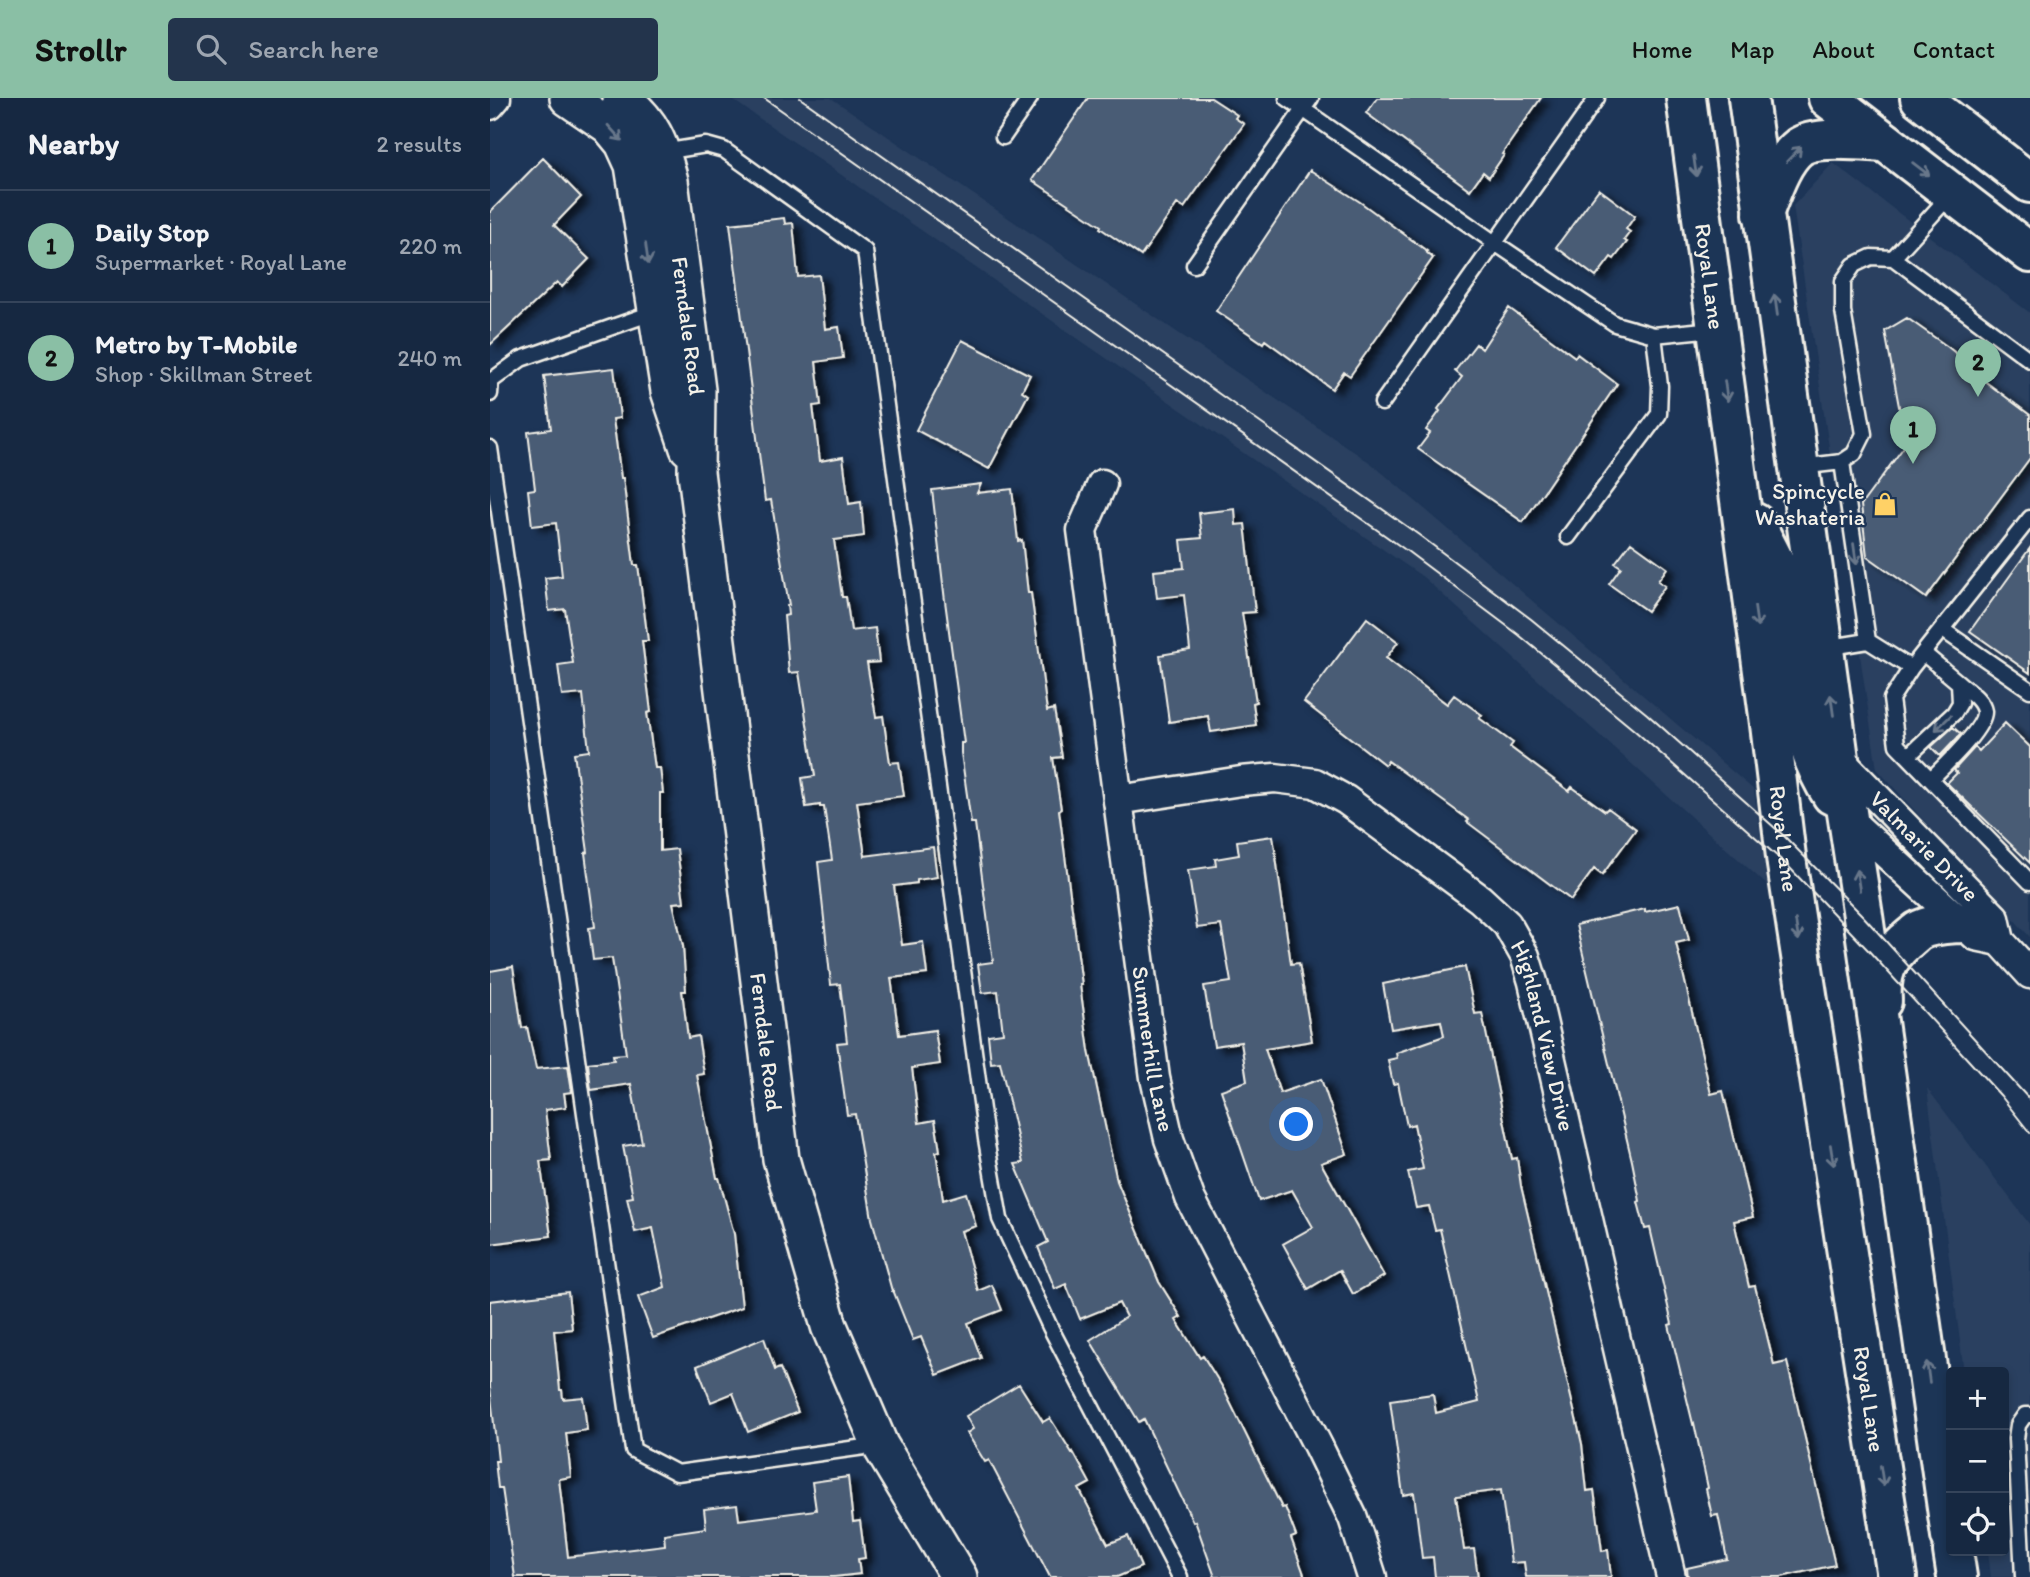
<!DOCTYPE html>
<html lang="en">
<head>
<meta charset="utf-8">
<style>
  body { margin:0; font-family:Itim,sans-serif; background:#23344c; color:#f1f3f6 }
  .controls { position:absolute; right:21px; bottom:21px; display:grid; overflow:hidden; border-radius:7px; box-shadow:0 4px 10px #0003 }
  .controls button { width:63px; height:63px; display:grid; place-items:center; padding:0; border:0; border-bottom:2px solid #35445a; background:#162841; color:#f1f3f6; font:35px sans-serif }
  .you { position:absolute; left:807px; top:1027px; width:24px; height:24px; margin:-18px; border:5px solid #fff; border-radius:50%; background:#1a73e8; box-shadow:0 0 0 10px #1a73e833 }
  .badge { display:grid; place-items:center; width:46px; height:46px; border-radius:50%; background:#8abfa5; color:#111; font-size:23px; font-weight:700 }
  .pin { position:absolute; translate:-50% -58px; filter:drop-shadow(0 2px 4px #0008) }
  .pin::after { content:''; position:absolute; top:37px; width:24px; height:21px; background:inherit; clip-path:polygon(0 0,100% 0,50% 100%) }
  .list { margin:0; padding:0; list-style:none }
  h2 { display:flex; justify-content:space-between; align-items:center; height:91px; margin:0; padding:0 28px; font-size:30px }
  h2 small { font-size:23px; font-weight:400; color:#9ea6b1 }
  .list li { display:grid; grid-template-columns:46px 1fr auto; gap:21px; align-items:center; box-sizing:border-box; height:112px; padding:0 28px; border-top:2px solid #35445a }
  .list b { display:block; font-size:26px; white-space:nowrap }
  .list p { margin:0; font-size:23px; white-space:nowrap; color:#9ea6b1 }
  .list em { font-size:23px; font-style:normal; color:#9ea6b1 }
  .icon { flex:none; width:38px; height:38px; fill:none; stroke:currentColor; stroke-width:2; stroke-linecap:round; stroke-linejoin:round }
  .map { position:relative; flex:none; width:1540px; height:1479px; overflow:hidden }
  header { display:flex; align-items:center; gap:42px; box-sizing:border-box; height:98px; padding:0 35px; background:#8abfa5; color:#111 }
  header strong { font-size:33px }
  nav { display:flex; gap:38px; margin-inline-start:auto; font-size:24px }
  .search { width:490px; height:63px; background:#23344c; display:flex; align-items:center; gap:18px; box-sizing:border-box; padding:0 24px; border-radius:7px; color:#9ea6b1; font-size:26px }
  main { display:flex }
  aside { flex:1; background:#162841 }
  .map>svg:first-child { display:block }
  .built { fill:#2a4060 }
  .building { fill:#485b74; stroke:#f4f1e8; stroke-width:2; filter:url(#shadow) }
  .lines { fill:none; stroke-linecap:round; stroke-linejoin:round }
  .service-casing { stroke:#f4f1e8; stroke-width:19 }
  .minor-casing { stroke:#f4f1e8; stroke-width:33 }
  .tertiary-casing { stroke:#f4f1e8; stroke-width:40 }
  .secondary-casing { stroke:#f4f1e8; stroke-width:44 }
  .service { stroke:#1d3557; stroke-width:14 }
  .minor { stroke:#1d3557; stroke-width:28 }
  .tertiary { stroke:#1d3557; stroke-width:35 }
  .secondary { stroke:#1d3557; stroke-width:38 }
  .tram { stroke:#f4f1e8; stroke-width:2 }
  .oneway { stroke:#68778a }
  .labels { text-anchor:middle; dominant-baseline:central; stroke-width:5; stroke-linejoin:round; paint-order:stroke }
  .street-label { font-size:23px; fill:#f4f1e8; stroke:#1d3557 }
  .poi-label { font-size:23px; fill:#f4f1e8; stroke:#1d3557; text-anchor:end }
</style>
</head>
<body>
<header>
<strong>Strollr</strong>
<div class="search"><svg class="icon" aria-label="search" viewBox="0 0 24 24"><circle cx="10" cy="10" r="6"/><path d="M15 15l6 6"/></svg>Search here</div>
<nav><a>Home</a><a>Map</a><a>About</a><a>Contact</a></nav>
</header>
<main>
<aside>
<h2>Nearby<small>2 results</small></h2>
<ul class="list">
<li><span class="badge">1</span><div><b>Daily Stop</b><p>Supermarket · Royal Lane</p></div><em>220 m</em></li>
<li><span class="badge">2</span><div><b>Metro by T-Mobile</b><p>Shop · Skillman Street</p></div><em>240 m</em></li>
</ul>
</aside>
<div class="map">
<svg width="1540" height="1479" viewBox="0 0 1540 1479">
  <defs>
    <filter id="shadow"><feDropShadow dx="8" dy="4.5" stdDeviation="3.5" flood-color="#0009"/></filter>
  </defs>
  <rect width="100%" height="100%" fill="#1d3557"/>
  <filter id="ink" filterUnits="userSpaceOnUse"><feTurbulence type="fractalNoise" baseFrequency=".0143" numOctaves="2"/><feDisplacementMap in="SourceGraphic" scale="14" xChannelSelector="R" yChannelSelector="G"/><feConvolveMatrix kernelMatrix="1 2 1 2 8 2 1 2 1" color-interpolation-filters="sRGB"/></filter>
  <g filter="url(#ink)">
    <path class="built" d="M 240,0 L 341,0 L 882,366 L 1264,692 L 1277,787 L 933,479 Z
      M 1343,65 L 1540,215 L 1540,839 L 1387,671 L 1303,108 Z
      M 1437,990 L 1540,1127 L 1540,1479 L 1501,1479 L 1498,1453 L 1514,1453 L 1514,1274 L 1474,1274 Z"/>
    <path class="building" d="M 598,0 L 721,0 L 747,17 L 745,20 L 754,26 L 694,110 L 687,106 L 651,158 L 610,130 L 611,128 L 542,82 Z
      M 887,0 L 1051,0 L 1012,56 L 1014,57 L 999,79 L 993,74 L 980,92 L 876,15 Z
      M 53,60 L 91,99 L 64,127 L 99,161 L 72,189 L 67,184 L 0,247 L 0,114 Z
      M 820,72 L 870,104 L 937,153 L 936,154 L 943,160 L 860,278 L 854,274 L 842,291 L 775,242 L 773,245 L 726,213 Z
      M 1109,91 L 1145,118 L 1136,131 L 1140,134 L 1134,142 L 1137,144 L 1124,161 L 1121,159 L 1106,179 L 1066,149 Z
      M 294,120 L 295,126 L 303,125 L 308,179 L 329,177 L 335,231 L 349,229 L 353,260 L 326,264 L 331,307 L 323,308 L 330,363 L 353,359 L 359,406 L 371,404 L 374,438 L 344,442 L 352,499 L 356,499 L 361,533 L 385,530 L 389,564 L 377,565 L 386,619 L 393,618 L 400,665 L 409,664 L 414,698 L 367,704 L 375,758 L 443,749 L 447,779 L 427,782 L 427,785 L 404,788 L 412,847 L 433,844 L 437,876 L 401,880 L 409,937 L 445,932 L 450,966 L 422,970 L 429,1025 L 445,1022 L 450,1053 L 446,1054 L 453,1102 L 476,1095 L 486,1128 L 471,1133 L 488,1193 L 502,1187 L 512,1212 L 478,1225 L 491,1260 L 447,1277 L 431,1239 L 423,1242 L 403,1192 L 402,1193 L 382,1121 L 365,1016 L 357,1017 L 347,945 L 357,944 L 350,886 L 341,887 L 328,764 L 342,762 L 334,709 L 330,709 L 330,707 L 316,709 L 312,680 L 325,678 L 309,574 L 299,575 L 294,518 L 298,517 L 297,507 L 299,507 L 281,402 L 275,403 L 240,126 Z
      M 1019,210 L 1085,259 L 1087,256 L 1127,286 L 1033,424 L 928,351 L 940,335 L 936,332 L 950,313 L 948,311 L 972,279 L 965,273 L 986,246 L 992,251 Z
      M 1417,220 L 1458,249 L 1479,266 L 1477,270 L 1540,317 L 1540,360 L 1436,500 L 1377,458 L 1371,407 L 1416,346 L 1395,233 Z
      M 472,242 L 540,277 L 532,293 L 538,297 L 499,371 L 426,332 Z
      M 124,270 L 130,320 L 123,321 L 131,380 L 133,380 L 144,467 L 148,467 L 158,543 L 152,543 L 161,614 L 157,615 L 165,670 L 170,670 L 173,695 L 170,695 L 170,753 L 187,751 L 194,804 L 183,805 L 193,848 L 196,893 L 192,893 L 198,940 L 208,938 L 214,976 L 207,977 L 227,1080 L 229,1080 L 244,1136 L 252,1209 L 163,1240 L 148,1199 L 175,1189 L 163,1130 L 145,1134 L 137,1100 L 143,1099 L 133,1048 L 152,1045 L 141,986 L 101,992 L 98,965 L 124,962 L 123,957 L 136,956 L 122,860 L 103,862 L 99,830 L 105,829 L 95,755 L 98,754 L 84,655 L 99,653 L 93,596 L 72,598 L 68,567 L 83,565 L 75,511 L 59,513 L 55,480 L 72,478 L 66,425 L 42,428 L 38,392 L 45,391 L 38,334 L 61,331 L 54,278 Z
      M 491,386 L 487,395 L 522,391 L 528,443 L 532,442 L 538,495 L 541,495 L 557,613 L 564,611 L 572,659 L 563,660 L 571,711 L 569,712 L 592,887 L 590,887 L 599,953 L 627,1083 L 669,1184 L 691,1219 L 686,1222 L 710,1260 L 713,1258 L 733,1290 L 792,1410 L 795,1409 L 806,1438 L 801,1440 L 815,1479 L 725,1479 L 705,1423 L 703,1424 L 654,1321 L 649,1324 L 600,1242 L 636,1219 L 629,1205 L 590,1221 L 576,1186 L 565,1191 L 548,1149 L 558,1144 L 525,1066 L 533,1065 L 510,964 L 501,965 L 498,937 L 513,935 L 508,893 L 492,895 L 488,866 L 503,864 L 485,725 L 481,725 L 471,655 L 471,645 L 474,645 L 455,503 L 442,392 Z
      M 745,411 L 746,427 L 755,426 L 765,514 L 752,515 L 766,604 L 763,605 L 766,627 L 721,634 L 718,618 L 679,624 L 670,557 L 700,552 L 694,497 L 667,500 L 664,473 L 694,470 L 691,442 L 712,440 L 709,415 Z
      M 1141,444 L 1177,470 L 1168,483 L 1175,488 L 1157,513 L 1119,486 L 1131,469 L 1125,465 Z
      M 1540,450 L 1540,575 L 1480,533 Z
      M 877,520 L 908,544 L 896,560 L 957,606 L 964,597 L 992,617 L 989,620 L 1023,645 L 1020,649 L 1079,693 L 1082,689 L 1115,713 L 1118,710 L 1146,731 L 1112,777 L 1104,771 L 1081,802 L 977,724 L 979,722 L 898,663 L 895,667 L 814,604 Z
      M 1515,625 L 1540,649 L 1540,765 L 1457,685 L 1467,675 L 1464,672 L 1485,649 L 1489,653 Z
      M 1463,629 L 1471,636 L 1450,658 L 1441,649 Z
      M 783,738 L 801,866 L 809,865 L 822,943 L 775,951 L 790,995 L 831,981 L 857,1056 L 831,1065 L 894,1178 L 863,1196 L 850,1172 L 818,1191 L 793,1146 L 823,1129 L 802,1092 L 769,1103 L 731,992 L 757,983 L 751,944 L 724,948 L 714,888 L 741,884 L 731,827 L 707,830 L 698,772 L 726,768 L 725,761 L 749,757 L 747,743 Z
      M 1190,806 L 1199,842 L 1186,845 L 1221,996 L 1233,993 L 1263,1119 L 1244,1123 L 1259,1189 L 1265,1188 L 1284,1267 L 1297,1264 L 1345,1467 L 1291,1479 L 1198,1479 L 1197,1470 L 1237,1461 L 1228,1417 L 1222,1418 L 1216,1391 L 1218,1390 L 1204,1325 L 1203,1326 L 1179,1227 L 1182,1226 L 1160,1130 L 1155,1131 L 1148,1104 L 1150,1103 L 1142,1063 L 1086,827 L 1155,811 L 1155,814 Z
      M 23,869 L 32,930 L 37,929 L 46,971 L 78,968 L 82,994 L 74,995 L 76,1009 L 55,1012 L 61,1062 L 50,1063 L 61,1138 L 0,1146 L 0,873 Z
      M 975,869 L 985,916 L 992,915 L 1022,1061 L 1027,1060 L 1031,1088 L 1092,1346 L 1097,1393 L 1104,1392 L 1112,1453 L 1118,1452 L 1121,1479 L 1036,1479 L 1034,1464 L 1021,1465 L 1011,1392 L 966,1398 L 974,1452 L 984,1451 L 988,1479 L 945,1479 L 943,1459 L 932,1460 L 924,1395 L 913,1397 L 900,1302 L 943,1296 L 946,1315 L 989,1304 L 950,1131 L 945,1132 L 939,1108 L 926,1110 L 918,1074 L 933,1071 L 924,1026 L 917,1028 L 908,985 L 903,986 L 898,962 L 907,960 L 906,955 L 954,938 L 951,923 L 901,931 L 893,886 Z
      M 78,1194 L 82,1231 L 64,1233 L 70,1292 L 72,1292 L 73,1301 L 93,1299 L 97,1332 L 76,1335 L 81,1379 L 69,1381 L 78,1459 L 175,1447 L 174,1436 L 216,1430 L 214,1411 L 247,1407 L 249,1422 L 326,1412 L 322,1384 L 358,1379 L 363,1424 L 370,1423 L 375,1460 L 368,1461 L 370,1476 L 344,1479 L 25,1479 L 12,1390 L 8,1390 L 5,1363 L 8,1363 L 0,1289 L 0,1203 Z
      M 274,1240 L 285,1272 L 290,1270 L 308,1314 L 258,1334 L 243,1295 L 221,1304 L 207,1268 Z
      M 529,1286 L 553,1324 L 560,1320 L 582,1355 L 583,1354 L 600,1385 L 589,1391 L 618,1446 L 638,1438 L 651,1469 L 627,1479 L 560,1479 L 499,1362 L 495,1364 L 477,1335 L 483,1331 L 476,1318 Z"/>
    <g class="lines">
      <g class="service-casing">
        <path id="service" d="M 797,0 L 1005,145 L 1125,226 L 1164,237 L 1224,231
          M 513,39 L 540,0
          M 173,54 L 216,47 L 234,52 L 375,153 L 496,1041 L 510,1121 L 560,1229 L 690,1479
          M 1403,160 L 1461,96
          M 704,167 L 821,0
          M 0,296 L 1,283 L 31,261 L 165,214
          M 892,305 L 1107,0
          M 0,350 L 143,1352 L 187,1375 L 389,1347
          M 1352,364 L 1378,543
          M 1310,369 L 1352,364 L 1364,356 L 1374,336 L 1353,213 L 1353,183 L 1364,167 L 1381,159 L 1403,160 L 1540,262
          M 1540,420 L 1421,570 L 1401,601 L 1407,647 L 1540,784
          M 1078,439 L 1169,316 L 1170,288 L 1164,237
          M 1453,532 L 1540,592
          M 1335,550 L 1378,543 L 1421,570
          M 1418,658 L 1464,615 L 1470,605 L 1469,585 L 1433,555
          M 1441,681 C 1453,669 1496,629 1494,613 C 1492,601 1478,593 1469,585
          M 1533,1479 L 1526,1341 L 1528,1327 L 1535,1317 L 1540,1317"/>
      </g>
      <g class="minor-casing">
        <g id="minor">
          <path d="M 0,7 L 6,0"/>
          <path id="s1" d="M 612,386 L 592,432 L 665,980 L 679,1041 L 700,1100 L 828,1348 L 863,1420 L 882,1479"/>
          <path id="s2" d="M 1349,661 L 1505,820 L 1510,843 L 1540,876"/>
          <path id="s3" d="M 628,702 L 751,683 L 785,680 L 825,685 L 856,702 L 990,801 L 1017,826 L 1035,858 L 1043,884 L 1181,1479"/>
          <path d="M 1359,722 L 1486,838 L 1510,843"/>
        </g>
      </g>
      <g class="tertiary-casing">
        <g id="tertiary">
          <path d="M 78,0 L 119,28 L 133,45 L 143,67 L 179,293 L 198,350"/>
          <path id="s4" d="M 131,0 C 162,21 171,47 180,83 L 207,292 L 206,374 L 291,1061 L 339,1228 L 390,1347 L 469,1479"/>
        </g>
      </g>
      <g class="secondary-casing">
        <g id="secondary">
          <path id="s5" d="M 1196,0 L 1279,618 L 1297,767 L 1407,1479"/>
          <path d="M 1258,0 L 1351,675 L 1373,818 L 1461,1438"/>
          <path d="M 1338,0 L 1540,155"/>
          <path d="M 1430,0 L 1540,85"/>
          <path d="M 1273,116 C 1281,96 1291,63 1309,49 C 1326,37 1375,43 1395,44"/>
          <path d="M 1265,425 C 1273,443 1290,470 1294,489 C 1308,557 1302,637 1342,697"/>
          <path d="M 1392,903 C 1390,877 1396,861 1415,844 C 1419,841 1424,836 1428,833 C 1441,826 1458,826 1471,825"/>
          <path d="M 1463,1453 L 1467,1479"/>
        </g>
      </g>
      <use href="#service" class="service"/>
      <use href="#minor" class="minor"/>
      <use href="#tertiary" class="tertiary"/>
      <use href="#secondary" class="secondary"/>
      <path class="tram" d="M 274,0 L 917,453 L 1029,537 L 1144,632 L 1297,767 L 1378,852 L 1511,998 L 1540,1035
        M 310,0 L 929,437 L 1041,521 L 1157,616 L 1294,738 L 1373,818 L 1540,1002"/>
    </g>
    <defs><path id="oneway-shaft" d="M-6 0H5M1.5-3L5.5 0L1.5 3" fill="none" stroke-width="1.6" stroke-linecap="round" stroke-linejoin="round" transform="scale(1.75)"/></defs>
    <g class="oneway">
      <use href="#oneway-shaft" transform="translate(125 35) rotate(48)"/>
      <use href="#oneway-shaft" transform="translate(1304 56) rotate(-46)"/>
      <use href="#oneway-shaft" transform="translate(1205 68) rotate(82)"/>
      <use href="#oneway-shaft" transform="translate(1431 71) rotate(37)"/>
      <use href="#oneway-shaft" transform="translate(157 156) rotate(82)"/>
      <use href="#oneway-shaft" transform="translate(1286 207) rotate(-98)"/>
      <use href="#oneway-shaft" transform="translate(1236 293) rotate(82)"/>
      <use href="#oneway-shaft" transform="translate(1365 456) rotate(82)"/>
      <use href="#oneway-shaft" transform="translate(1266 519) rotate(82)"/>
      <use href="#oneway-shaft" transform="translate(1342 607) rotate(-98)"/>
      <use href="#oneway-shaft" transform="translate(1453 625) rotate(136)"/>
      <use href="#oneway-shaft" transform="translate(1368 782) rotate(-99)"/>
      <use href="#oneway-shaft" transform="translate(1307 832) rotate(81)"/>
      <use href="#oneway-shaft" transform="translate(1342 1057) rotate(81)"/>
      <use href="#oneway-shaft" transform="translate(1438 1274) rotate(-98)"/>
      <use href="#oneway-shaft" transform="translate(1392 1378) rotate(81)"/>
    </g>
  </g>
  <defs>
    <g id="shop-bare" transform="scale(1.89)"><path d="M-5-2.5h2.3a2.7 3.5 0 0 1 5.4 0H5L5.5 6h-11ZM-1.5-2.5h3a1.5 2.3 0 0 0-3 0Z" fill="#ffd166" stroke="#1d3557" stroke-width="2.5" paint-order="stroke"/></g>
  </defs>
  <g fill-rule="evenodd">
    <use href="#shop-bare" x="1395" y="406"/>
  </g>
  <g class="labels">
    <g class="street-label">
      <text stroke="none"><textPath href="#s5" startOffset="180">Royal Lane</textPath></text>
      <text stroke="none"><textPath href="#s4" startOffset="245">Ferndale Road</textPath></text>
      <text stroke="none"><textPath href="#s5" startOffset="747">Royal Lane</textPath></text>
      <text stroke="none"><textPath href="#s2" startOffset="122">Valmarie Drive</textPath></text>
      <text stroke="none"><textPath href="#s3" startOffset="556">Highland View Drive</textPath></text>
      <text stroke="none"><textPath href="#s4" startOffset="966">Ferndale Road</textPath></text>
      <text stroke="none"><textPath href="#s1" startOffset="574">Summerhill Lane</textPath></text>
      <text stroke="none"><textPath href="#s5" startOffset="1314">Royal Lane</textPath></text>
    </g>
    <g class="poi-label">
      <text x="1375" y="393">Spincycle<tspan x="1375" dy="26">Washateria</tspan></text>
    </g>
  </g>
</svg>
<div class="controls">
<button>+</button>
<button>−</button>
<button><svg class="icon" aria-label="locate" viewBox="0 0 24 24"><circle cx="12" cy="12" r="6"/><path d="M12 2v4M12 18v4M2 12h4M18 12h4"/></svg></button>
</div>
<div class="you"></div>
<div class="pin badge" style="left:1423px;top:366px">1</div>
<div class="pin badge" style="left:1488px;top:299px">2</div>
</div>
</main>
</body>
</html>
